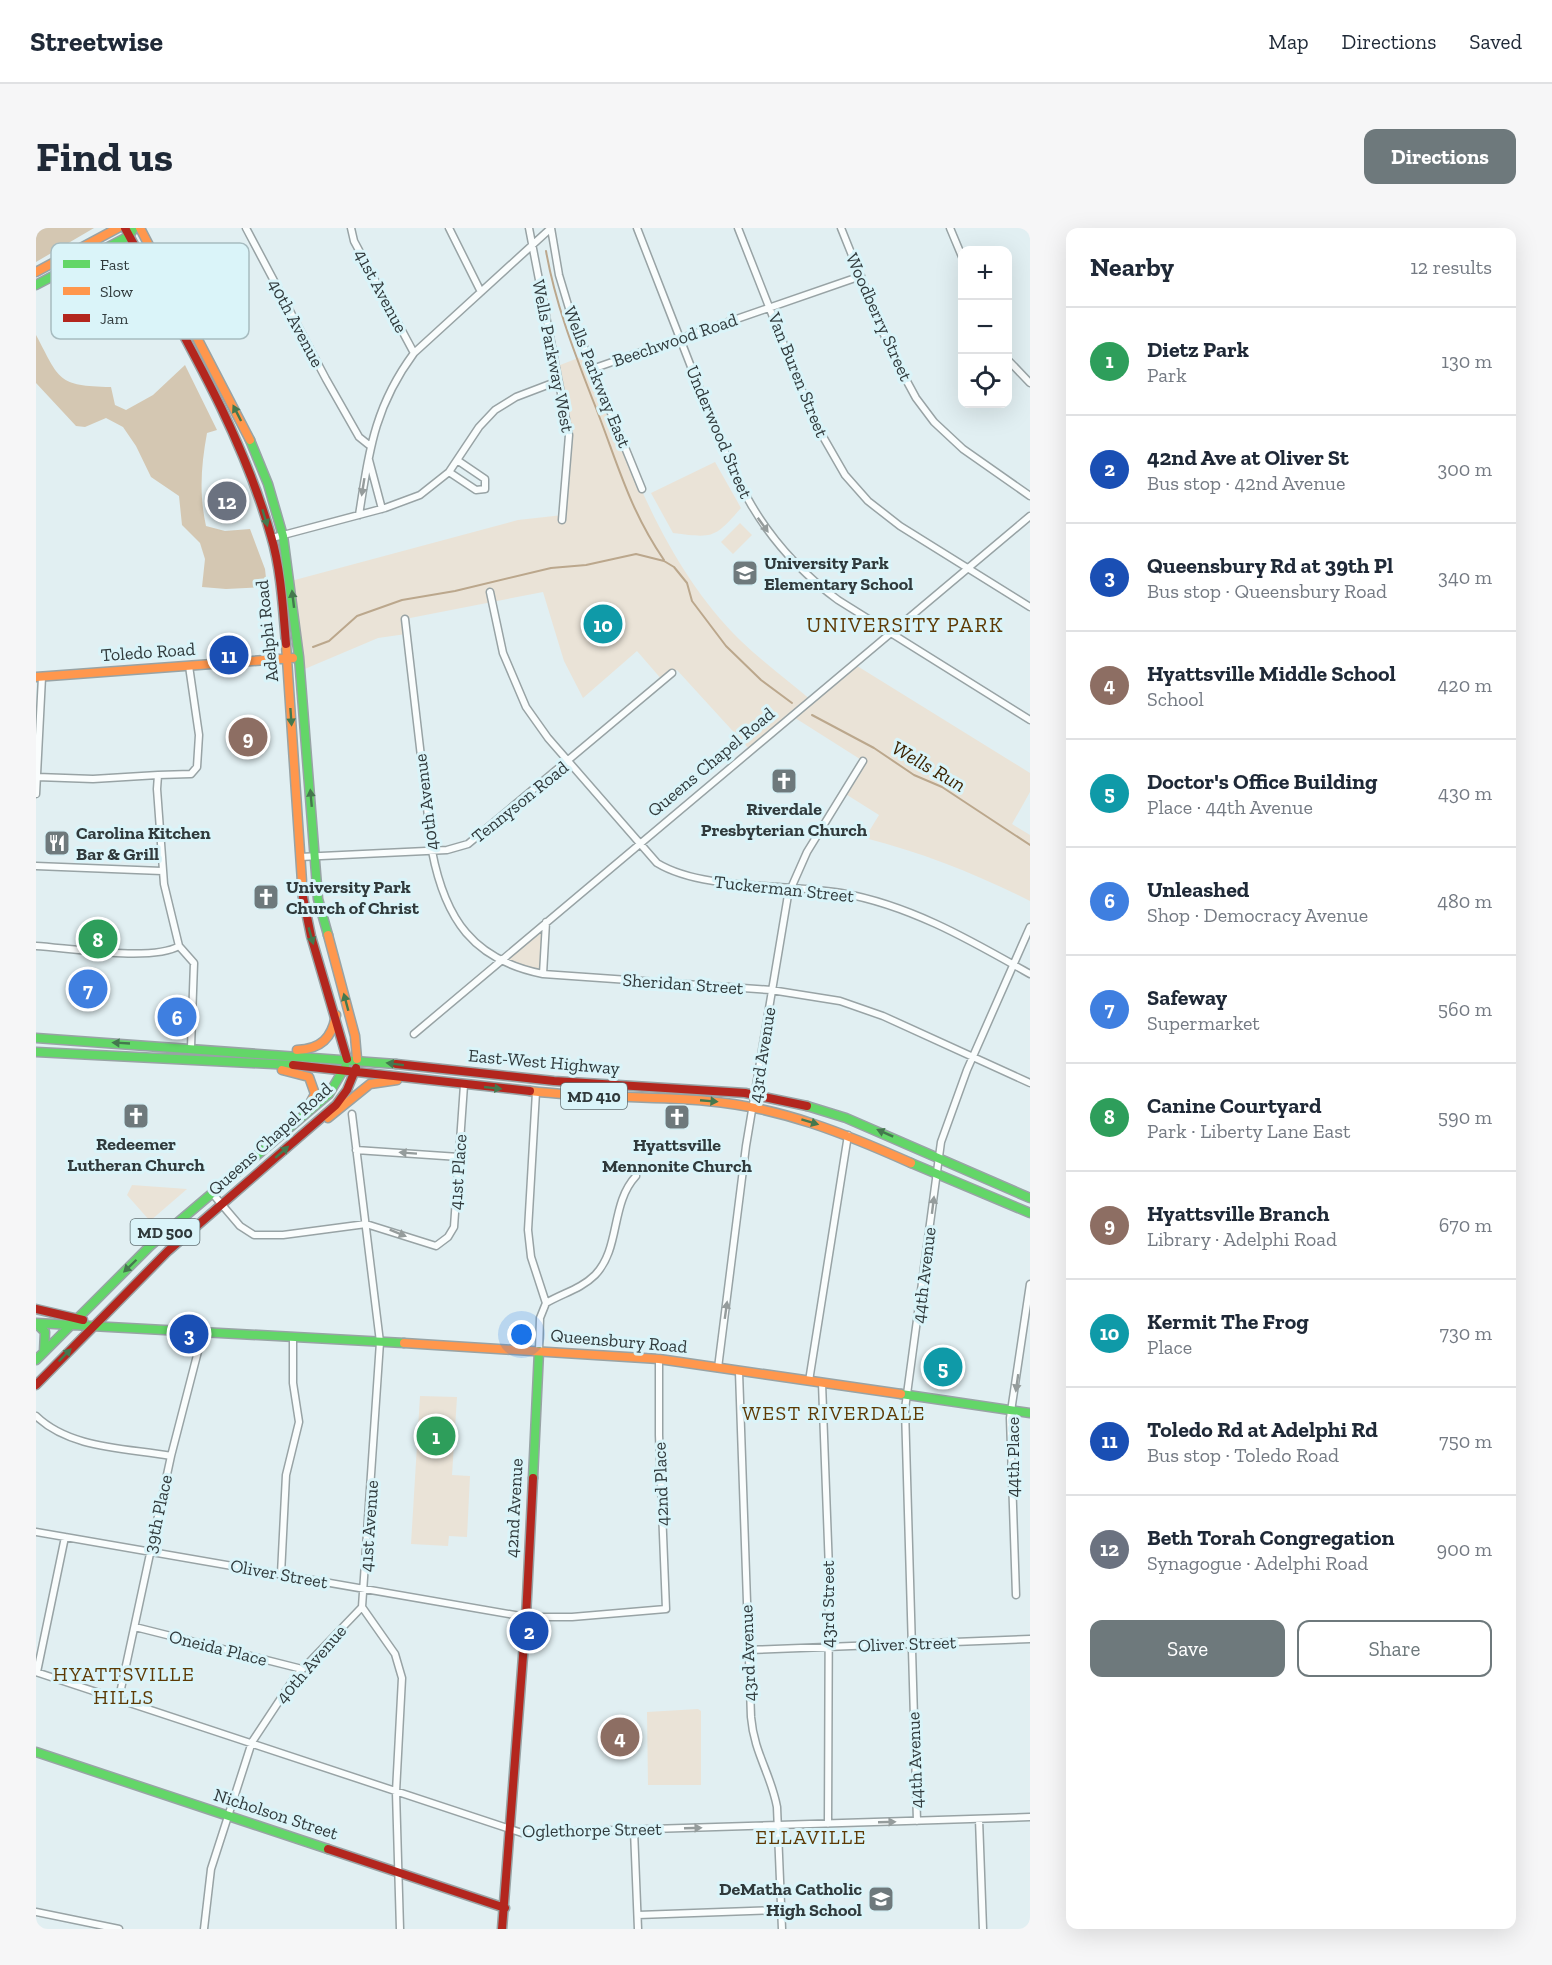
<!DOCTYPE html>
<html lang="en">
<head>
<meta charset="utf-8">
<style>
  body { margin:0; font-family:"Zilla Slab",serif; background:#f6f6f7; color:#1f2937 }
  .controls { position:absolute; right:18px; top:18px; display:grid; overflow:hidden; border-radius:12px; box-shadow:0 6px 24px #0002 }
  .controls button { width:54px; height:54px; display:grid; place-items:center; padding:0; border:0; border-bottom:2px solid #e0e1e3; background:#fff; color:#1f2937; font:30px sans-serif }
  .you { position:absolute; left:486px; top:1107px; width:21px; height:21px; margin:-15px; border:4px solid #fff; border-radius:50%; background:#1a73e8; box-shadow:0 0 0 9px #1a73e833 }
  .badge { display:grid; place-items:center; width:39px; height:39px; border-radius:50%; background:#6e797c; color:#fff; font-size:20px; font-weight:700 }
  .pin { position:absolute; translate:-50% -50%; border:3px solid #fff; box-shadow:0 2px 6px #0006 }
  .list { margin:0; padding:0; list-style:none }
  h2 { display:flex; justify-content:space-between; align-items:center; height:78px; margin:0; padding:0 24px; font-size:26px }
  h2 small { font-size:20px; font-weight:400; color:#747a83 }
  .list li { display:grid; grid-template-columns:39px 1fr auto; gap:18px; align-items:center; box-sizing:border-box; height:108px; padding:0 24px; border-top:2px solid #e0e1e3 }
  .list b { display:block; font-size:22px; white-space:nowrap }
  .list p { margin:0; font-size:20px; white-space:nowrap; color:#747a83 }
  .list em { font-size:20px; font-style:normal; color:#747a83 }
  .actions { display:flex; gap:12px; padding:18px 24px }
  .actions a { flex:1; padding:14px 0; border:2px solid #6e797c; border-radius:12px; text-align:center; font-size:21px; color:#6e797c }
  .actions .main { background:#6e797c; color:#fff }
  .icon { flex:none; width:33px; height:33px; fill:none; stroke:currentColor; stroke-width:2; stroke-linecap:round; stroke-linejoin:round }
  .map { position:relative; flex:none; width:994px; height:1701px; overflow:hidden; border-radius:12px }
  header { display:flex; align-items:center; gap:36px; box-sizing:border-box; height:84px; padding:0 30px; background:#fff; border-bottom:2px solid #e0e1e3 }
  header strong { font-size:28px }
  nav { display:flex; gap:33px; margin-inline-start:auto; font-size:21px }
  .intro { display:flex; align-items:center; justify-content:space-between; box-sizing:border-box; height:144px; padding:0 36px }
  h1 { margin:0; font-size:42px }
  .button { padding:15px 27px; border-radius:12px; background:#6e797c; color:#fff; font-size:21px; font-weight:700 }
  main { display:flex; gap:36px; padding:0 36px }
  aside { flex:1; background:#fff; border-radius:12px; box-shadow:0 6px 24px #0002 }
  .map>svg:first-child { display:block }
  .green { fill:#eae3d7 }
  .forest { fill:#d4c7b2 }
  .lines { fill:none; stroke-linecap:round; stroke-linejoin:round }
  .stream { stroke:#bba78c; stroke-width:2 }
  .street-casing { stroke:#98a3a5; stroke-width:9 }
  .fast-casing { stroke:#98a3a5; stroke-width:11 }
  .slow-casing { stroke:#98a3a5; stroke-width:11 }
  .jam-casing { stroke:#98a3a5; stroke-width:11 }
  .street { stroke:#fafdfd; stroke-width:6 }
  .fast { stroke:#63d668; stroke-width:8 }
  .slow { stroke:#ff974d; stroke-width:8 }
  .jam { stroke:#b3261e; stroke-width:8 }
  .oneway { fill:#44784e }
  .oneway2 { fill:#959c9c }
  .labels { text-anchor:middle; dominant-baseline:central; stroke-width:6; stroke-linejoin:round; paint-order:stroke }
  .shield { fill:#daf4f9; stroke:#637275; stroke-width:1.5 }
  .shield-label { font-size:16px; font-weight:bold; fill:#303a3c }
  .street-label { font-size:18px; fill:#303a3c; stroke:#daf4f9 }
  .poi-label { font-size:18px; font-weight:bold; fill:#303a3c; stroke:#daf4f9; text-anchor:start }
  .water-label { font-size:20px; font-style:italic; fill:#3c2301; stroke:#daf4f9 }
  .neighbourhood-label { font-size:20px; letter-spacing:1.5px; fill:#5d3904; stroke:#daf4f9 }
  .quarter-label { font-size:21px; letter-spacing:1.5px; fill:#5d3904; stroke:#daf4f9 }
  .key { fill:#daf4f9; stroke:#a7bcc0; stroke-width:1.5 }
  .key-label { font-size:16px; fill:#303a3c }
</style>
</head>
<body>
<header>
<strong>Streetwise</strong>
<nav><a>Map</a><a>Directions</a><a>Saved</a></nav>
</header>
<div class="intro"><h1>Find us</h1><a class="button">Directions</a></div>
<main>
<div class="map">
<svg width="994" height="1701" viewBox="0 0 994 1701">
  <rect width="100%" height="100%" fill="#e1eff2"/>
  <path class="green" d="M 550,127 C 591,227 626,336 705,413 C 727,434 752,453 775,472 L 818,436 L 994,545 L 994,564 L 976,596 L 994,607 L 994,673 C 940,646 888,625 829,610 L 843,587 L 808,565 L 827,533 L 756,488 L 715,523 L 641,442 L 627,453 L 601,423 L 547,470 L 528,433 L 507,364 L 369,391 L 370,406 L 342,410 L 264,443 L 255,353 L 482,292 L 527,287 L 533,207 L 519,139 Z
    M 679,234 L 705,280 C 678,311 677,310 637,305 L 615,265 Z
    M 704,295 L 716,307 L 697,326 L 685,314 Z
    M 510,694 L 507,746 L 464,733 Z
    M 96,957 L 151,961 L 114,993 L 91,967 Z
    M 384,1168 L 421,1169 L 416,1247 L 434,1248 L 431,1309 L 413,1308 L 412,1318 L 375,1316 Z
    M 662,1481 L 665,1483 L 665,1557 L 612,1557 L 611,1484 Z"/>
  <path class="forest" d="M 0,0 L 58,0 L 0,34 Z
    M 0,107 C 24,152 21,158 75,159 L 79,177 L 90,182 L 117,167 L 149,137 L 181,202 L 171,205 C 165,238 163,266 170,298 L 189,303 L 214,301 L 229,341 L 231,359 L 190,361 L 166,359 L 169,331 L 164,315 L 146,297 L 143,268 L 115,249 L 100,218 L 87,199 L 70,190 L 49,199 L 40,198 L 0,155 Z"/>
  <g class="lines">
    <path class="stream" d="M 510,23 C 519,74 537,121 556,170 C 580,229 591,278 628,332
      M 277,419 L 293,413 L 321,388 L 366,372 L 419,363 L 515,340 L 550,337 L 600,326 L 628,333 L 638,339 L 651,355 L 656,373 L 690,418 L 725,452 L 756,475
      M 776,487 L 838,520 L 878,547 L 906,559 L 994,617"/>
    <g class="street-casing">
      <path id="street" d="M 210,0 L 290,151 L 323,209 L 333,217
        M 315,0 L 318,13 L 378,125
        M 413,0 L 445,64
        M 493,0 L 533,207 L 526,292
        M 515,0 L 523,47 L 535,87 L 606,261
        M 601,0 C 620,50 640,99 659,149 C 695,242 718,310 802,372 L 994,492
        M 702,0 L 778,193 L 809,247 L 832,273 L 864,298 L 994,379
        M 805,0 L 855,124 L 880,170 L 898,194 L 927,221 L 994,268
        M 914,0 L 927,31
        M 972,132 L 994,155
        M 556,141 L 825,48
        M 333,232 L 346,281
        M 413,244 L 440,262 L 449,261 L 449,251 L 421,232
        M 323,287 C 333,224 338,179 378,125 L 515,0
        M 236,310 L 349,280 L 384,267 L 413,244 L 443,199 L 459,182 L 480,169 L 522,153
        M 454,364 L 467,425 L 490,479 L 512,510 L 621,635 C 667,663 750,655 805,665 C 874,677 934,712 994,746
        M 369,391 L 396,623 C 409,691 437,732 507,746 L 735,762 L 804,773 L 847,788 L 994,855
        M 153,438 L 163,507 L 161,539 L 155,546 L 122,547 L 121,561 L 128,656 L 143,718 L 158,735 L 155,819
        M 1,549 L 57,551 L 122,547
        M 0,566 L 6,449
        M 264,629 L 411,622 L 432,616 L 636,445
        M 0,638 L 126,643
        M 0,718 C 33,720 116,734 143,718
        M 507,746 L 510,694
        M 378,806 L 994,288
        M 500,864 L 492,1002 L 495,1029 L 510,1075 L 504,1090 L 503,1123
        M 316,886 L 344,1114 L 326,1379 L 359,1426 L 366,1450 L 360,1564 L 364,1701
        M 320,922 L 423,929
        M 176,965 L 204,998 L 218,1007 L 247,1007 L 330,996 L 400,1018 L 412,1009 L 418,999 L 428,857
        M 510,1075 C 527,1065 545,1061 559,1047 C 585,1020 574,976 600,948
        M 682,1140 L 710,918 L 752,667 L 771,624 L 827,533
        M 703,1144 L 715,1489 C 718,1525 735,1546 741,1579 L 746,1701
        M 773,1153 L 812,907
        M 786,1155 L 793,1342 L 792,1596
        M 0,1188 C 34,1221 90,1220 135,1228
        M 0,1304 L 490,1389 L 536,1389 L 630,1381 L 623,1207 L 623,1131
        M 245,1346 L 250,1247 L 263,1194 L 257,1155 L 257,1109
        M 980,1367 L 974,1190 L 994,1056
        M 99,1399 L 266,1441
        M 712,1422 L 994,1411
        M 0,1444 L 486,1605 L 994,1589
        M 1,1444 L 29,1309
        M 83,1470 L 135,1228 L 167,1104
        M 943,1591 L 947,1701
        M 881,1593 L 869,1181 L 905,914 L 931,842 L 994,699
        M 598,1602 L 602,1701
        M 0,1684 L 83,1701
        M 602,1687 L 745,1682
        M 168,1701 L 175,1641 L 216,1514 L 259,1449 L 326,1379"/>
    </g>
    <g class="fast-casing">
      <path id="fast" d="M 0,57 L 93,8 L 98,0
        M 214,212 L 232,256 L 247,308 L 263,429 L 282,671 L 292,707
        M 0,810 L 360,836
        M 0,824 L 257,837
        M 771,878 L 810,890 L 994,970
        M 875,935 L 994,985
        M 0,1095 L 368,1115
        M 0,1095 L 9,1104 L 8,1124
        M 0,1132 L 114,1018 L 293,866 L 309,839
        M 865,1166 L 994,1185
        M 497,1250 L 503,1123
        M 0,1524 L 292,1621"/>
    </g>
    <g class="slow-casing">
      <path id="slow" d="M 104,0 L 214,212
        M 0,44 L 82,0
        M 250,416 L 267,669
        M 0,449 L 257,430
        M 292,707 L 319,808 L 321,831
        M 261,822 C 285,821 296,810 300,787
        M 246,842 L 273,849 L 279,866 L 272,879
        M 494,863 C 553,870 612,868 671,873 C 744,879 810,906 875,935
        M 292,890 L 334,856 L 361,852
        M 368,1115 L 623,1131 L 865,1166"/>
    </g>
    <g class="jam-casing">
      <path id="jam" d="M 89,0 C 142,99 204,198 235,308 C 245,341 247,381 250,416
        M 267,669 L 275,708 L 311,831
        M 360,836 L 518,853 L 709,865 L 771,878
        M 257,837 L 494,863
        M 0,1081 L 47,1092
        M 0,1157 L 132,1023 L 300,877 L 311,862 L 320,840
        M 292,1621 L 469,1680
        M 466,1701 L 490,1389 L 497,1250"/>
    </g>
    <use href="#street" class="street"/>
    <use href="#fast" class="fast"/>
    <use href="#slow" class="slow"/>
    <use href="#jam" class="jam"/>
  </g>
  <defs><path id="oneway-solid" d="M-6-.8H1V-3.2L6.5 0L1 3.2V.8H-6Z" transform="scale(1.5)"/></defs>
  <g class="oneway">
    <use href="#oneway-solid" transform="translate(201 185) rotate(-117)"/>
    <use href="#oneway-solid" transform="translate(229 290) rotate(73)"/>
    <use href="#oneway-solid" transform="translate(257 371) rotate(-97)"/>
    <use href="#oneway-solid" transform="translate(255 489) rotate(86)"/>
    <use href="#oneway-solid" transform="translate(275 570) rotate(-95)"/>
    <use href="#oneway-solid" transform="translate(275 708) rotate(74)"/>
    <use href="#oneway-solid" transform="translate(310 774) rotate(-105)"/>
    <use href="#oneway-solid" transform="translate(85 815) rotate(-177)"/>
    <use href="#oneway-solid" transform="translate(359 836) rotate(-173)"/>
    <use href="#oneway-solid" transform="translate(457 860) rotate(6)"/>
    <use href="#oneway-solid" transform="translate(673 873) rotate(5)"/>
    <use href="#oneway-solid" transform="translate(774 894) rotate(17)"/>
    <use href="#oneway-solid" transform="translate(849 905) rotate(-156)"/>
    <use href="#oneway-solid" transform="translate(246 924) rotate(-41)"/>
    <use href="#oneway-solid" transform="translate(94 1038) rotate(136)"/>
    <use href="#oneway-solid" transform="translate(29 1127) rotate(-46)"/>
  </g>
  <g class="oneway2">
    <use href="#oneway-solid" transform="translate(327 259) rotate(99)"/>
    <use href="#oneway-solid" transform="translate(727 297) rotate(54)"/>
    <use href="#oneway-solid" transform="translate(372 925) rotate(-176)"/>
    <use href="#oneway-solid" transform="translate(897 977) rotate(-83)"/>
    <use href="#oneway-solid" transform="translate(362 1005) rotate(22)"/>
    <use href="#oneway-solid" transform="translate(690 1082) rotate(-82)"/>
    <use href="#oneway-solid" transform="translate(981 1155) rotate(98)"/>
    <use href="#oneway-solid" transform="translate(851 1594) rotate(-2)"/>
    <use href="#oneway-solid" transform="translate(657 1600) rotate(-2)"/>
  </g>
  <defs>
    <g id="school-square" transform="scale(1.35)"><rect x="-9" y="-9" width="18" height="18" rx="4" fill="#6e797c" stroke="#daf4f9"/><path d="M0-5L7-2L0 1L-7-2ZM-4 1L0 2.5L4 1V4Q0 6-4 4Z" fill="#fff"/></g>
    <g id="church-square" transform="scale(1.35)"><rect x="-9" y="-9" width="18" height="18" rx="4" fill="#6e797c" stroke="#daf4f9"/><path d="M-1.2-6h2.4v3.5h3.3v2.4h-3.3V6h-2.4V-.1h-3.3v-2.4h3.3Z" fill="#fff"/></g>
    <g id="restaurant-square" transform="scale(1.35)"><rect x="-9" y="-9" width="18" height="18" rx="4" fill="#6e797c" stroke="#daf4f9"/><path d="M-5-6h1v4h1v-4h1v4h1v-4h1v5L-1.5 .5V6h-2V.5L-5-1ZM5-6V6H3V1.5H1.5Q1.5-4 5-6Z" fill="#fff"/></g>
  </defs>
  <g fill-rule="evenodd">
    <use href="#school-square" x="709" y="345"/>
    <use href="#church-square" x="748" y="553"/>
    <use href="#restaurant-square" x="21" y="615"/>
    <use href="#church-square" x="230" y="669"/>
    <use href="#church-square" x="100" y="888"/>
    <use href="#church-square" x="641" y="889"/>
    <use href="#school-square" x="845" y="1671"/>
  </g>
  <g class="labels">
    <g class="shield">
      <rect x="525" y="855" width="66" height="26" rx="4.5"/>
      <rect x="94.5" y="991" width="69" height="26" rx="4.5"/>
    </g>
    <g class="shield-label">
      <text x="558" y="868">MD 410</text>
      <text x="129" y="1004">MD 500</text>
    </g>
    <g class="street-label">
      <text transform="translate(345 63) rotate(62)">41st Avenue</text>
      <text transform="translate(843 89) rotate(66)">Woodberry Street</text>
      <text transform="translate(260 95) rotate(62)">40th Avenue</text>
      <text transform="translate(639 112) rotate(-19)">Beechwood Road</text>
      <text transform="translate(517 128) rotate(79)">Wells Parkway West</text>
      <text transform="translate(762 147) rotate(68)">Van Buren Street</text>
      <text transform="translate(561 149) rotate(68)">Wells Parkway East</text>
      <text transform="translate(683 204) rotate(67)">Underwood Street</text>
      <text transform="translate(231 403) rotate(-96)">Adelphi Road</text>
      <text transform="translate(112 424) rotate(-4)">Toledo Road</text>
      <text transform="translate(675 534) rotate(-40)">Queens Chapel Road</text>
      <text transform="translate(390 574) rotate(-97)">40th Avenue</text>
      <text transform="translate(484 574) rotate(-39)">Tennyson Road</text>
      <text transform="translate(748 661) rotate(6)">Tuckerman Street</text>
      <text transform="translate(647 756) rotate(4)">Sheridan Street</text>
      <text transform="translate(726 827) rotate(-81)">43rd Avenue</text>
      <text transform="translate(508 834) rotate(5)">East-West Highway</text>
      <text transform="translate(234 911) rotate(-42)">Queens Chapel Road</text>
      <text transform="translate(422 944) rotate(-86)">41st Place</text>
      <text transform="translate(888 1047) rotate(-83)">44th Avenue</text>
      <text transform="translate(583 1113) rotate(5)">Queensbury Road</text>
      <text transform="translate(977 1229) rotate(-90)">44th Place</text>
      <text transform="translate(625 1256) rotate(-92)">42nd Place</text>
      <text transform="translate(478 1280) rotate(-87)">42nd Avenue</text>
      <text transform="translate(122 1286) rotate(-78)">39th Place</text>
      <text transform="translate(333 1298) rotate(-86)">41st Avenue</text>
      <text transform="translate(243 1346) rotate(10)">Oliver Street</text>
      <text transform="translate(792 1376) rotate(-90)">43rd Street</text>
      <text transform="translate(871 1416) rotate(-2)">Oliver Street</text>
      <text transform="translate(182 1420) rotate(14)">Oneida Place</text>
      <text transform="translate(712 1425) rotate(-92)">43rd Avenue</text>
      <text transform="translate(275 1436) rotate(-49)">40th Avenue</text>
      <text transform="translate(879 1532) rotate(-92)">44th Avenue</text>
      <text transform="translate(240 1586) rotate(18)">Nicholson Street</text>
      <text transform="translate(556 1602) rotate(-1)">Oglethorpe Street</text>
    </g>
    <g class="poi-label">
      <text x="728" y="335">University Park<tspan x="728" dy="21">Elementary School</tspan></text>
      <text x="748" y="581" text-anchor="middle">Riverdale<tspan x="748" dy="21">Presbyterian Church</tspan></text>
      <text x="40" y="605">Carolina Kitchen<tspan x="40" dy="21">Bar &amp; Grill</tspan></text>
      <text x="250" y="659">University Park<tspan x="250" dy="21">Church of Christ</tspan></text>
      <text x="100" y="916" text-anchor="middle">Redeemer<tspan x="100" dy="21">Lutheran Church</tspan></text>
      <text x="641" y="917" text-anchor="middle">Hyattsville<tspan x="641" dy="21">Mennonite Church</tspan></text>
      <text x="826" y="1661" text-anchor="end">DeMatha Catholic<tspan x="826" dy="21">High School</tspan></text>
    </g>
    <g class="water-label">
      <text transform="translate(893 538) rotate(30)">Wells Run</text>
    </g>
    <g class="neighbourhood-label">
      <text x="798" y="1185">WEST RIVERDALE</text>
      <text x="88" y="1446">HYATTSVILLE<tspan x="88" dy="23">HILLS</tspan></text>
      <text x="775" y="1609">ELLAVILLE</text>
    </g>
    <g class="quarter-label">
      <text x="869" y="396">UNIVERSITY PARK</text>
    </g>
  </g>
  <rect x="15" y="15" width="198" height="96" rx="9" class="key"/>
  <rect x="27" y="32" width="27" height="8" fill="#63d668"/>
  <rect x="27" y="59" width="27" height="8" fill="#ff974d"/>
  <rect x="27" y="86" width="27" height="8" fill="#b3261e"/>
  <g class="key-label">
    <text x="64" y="42">Fast</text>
    <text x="64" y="69">Slow</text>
    <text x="64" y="96">Jam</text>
  </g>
</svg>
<div class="controls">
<button>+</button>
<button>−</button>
<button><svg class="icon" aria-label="locate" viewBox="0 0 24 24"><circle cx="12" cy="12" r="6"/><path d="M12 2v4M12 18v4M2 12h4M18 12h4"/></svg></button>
</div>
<div class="you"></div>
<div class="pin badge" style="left:400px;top:1208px;background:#2e9e5b">1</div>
<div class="pin badge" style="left:493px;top:1403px;background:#1a4fb4">2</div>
<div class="pin badge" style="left:153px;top:1106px;background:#1a4fb4">3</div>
<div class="pin badge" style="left:584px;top:1509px;background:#8d6e63">4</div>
<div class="pin badge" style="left:907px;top:1139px;background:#0f9aa8">5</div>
<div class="pin badge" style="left:141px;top:789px;background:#3f7fe0">6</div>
<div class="pin badge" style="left:52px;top:761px;background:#3f7fe0">7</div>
<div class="pin badge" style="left:62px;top:711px;background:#2e9e5b">8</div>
<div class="pin badge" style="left:212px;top:509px;background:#8d6e63">9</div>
<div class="pin badge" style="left:567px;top:396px;background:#0f9aa8">10</div>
<div class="pin badge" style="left:193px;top:427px;background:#1a4fb4">11</div>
<div class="pin badge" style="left:191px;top:273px;background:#6b7280">12</div>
</div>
<aside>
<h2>Nearby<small>12 results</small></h2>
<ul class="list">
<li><span class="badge" style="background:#2e9e5b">1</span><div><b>Dietz Park</b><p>Park</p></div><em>130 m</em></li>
<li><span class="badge" style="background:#1a4fb4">2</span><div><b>42nd Ave at Oliver St</b><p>Bus stop · 42nd Avenue</p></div><em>300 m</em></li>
<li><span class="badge" style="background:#1a4fb4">3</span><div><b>Queensbury Rd at 39th Pl</b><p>Bus stop · Queensbury Road</p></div><em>340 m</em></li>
<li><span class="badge" style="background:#8d6e63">4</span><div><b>Hyattsville Middle School</b><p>School</p></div><em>420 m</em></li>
<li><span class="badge" style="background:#0f9aa8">5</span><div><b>Doctor's Office Building</b><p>Place · 44th Avenue</p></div><em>430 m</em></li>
<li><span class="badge" style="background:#3f7fe0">6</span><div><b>Unleashed</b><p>Shop · Democracy Avenue</p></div><em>480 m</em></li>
<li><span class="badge" style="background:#3f7fe0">7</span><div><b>Safeway</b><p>Supermarket</p></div><em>560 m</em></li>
<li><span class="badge" style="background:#2e9e5b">8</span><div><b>Canine Courtyard</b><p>Park · Liberty Lane East</p></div><em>590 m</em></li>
<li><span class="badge" style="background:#8d6e63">9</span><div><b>Hyattsville Branch</b><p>Library · Adelphi Road</p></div><em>670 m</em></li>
<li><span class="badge" style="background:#0f9aa8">10</span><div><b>Kermit The Frog</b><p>Place</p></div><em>730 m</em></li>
<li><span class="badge" style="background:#1a4fb4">11</span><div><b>Toledo Rd at Adelphi Rd</b><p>Bus stop · Toledo Road</p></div><em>750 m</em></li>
<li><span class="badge" style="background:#6b7280">12</span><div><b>Beth Torah Congregation</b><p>Synagogue · Adelphi Road</p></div><em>900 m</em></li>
</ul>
<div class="actions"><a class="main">Save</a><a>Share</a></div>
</aside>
</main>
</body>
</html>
